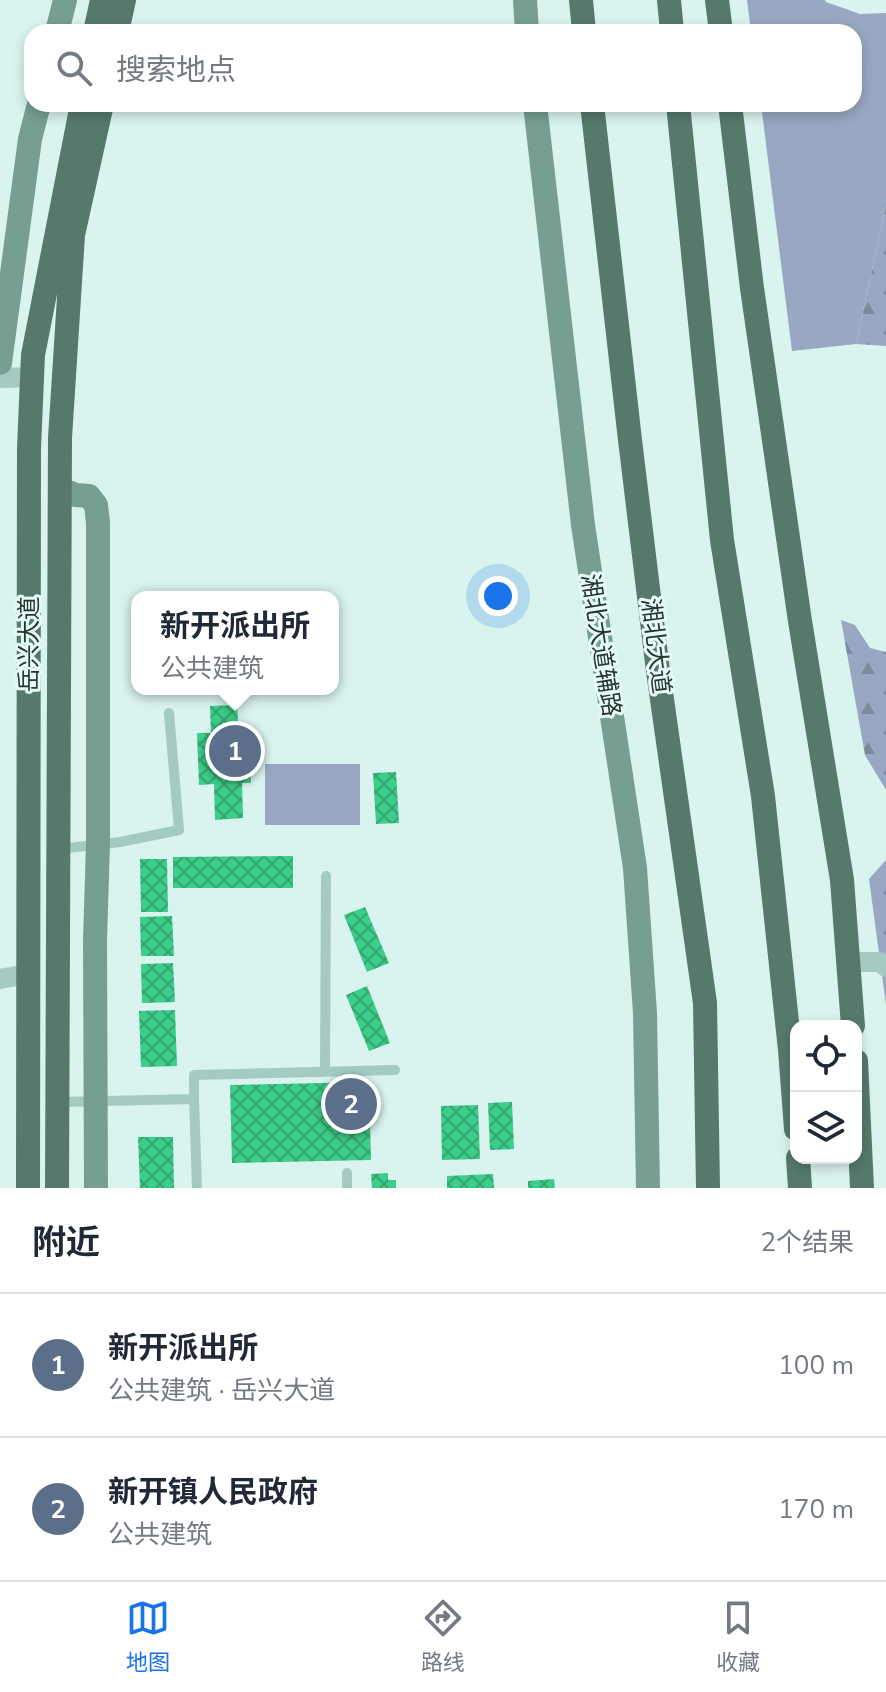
<!DOCTYPE html>
<html lang="zh">
<head>
<meta charset="utf-8">
<style>
  body { margin:0; font-family:"Nunito Sans","Noto Sans SC",sans-serif; background:#f6f6f7; color:#1f2937 }
  .controls { position:absolute; right:24px; bottom:24px; display:grid; overflow:hidden; border-radius:16px; box-shadow:0 4px 12px #0003 }
  .controls button { width:72px; height:72px; display:grid; place-items:center; padding:0; border:0; border-bottom:2px solid #e0e1e3; background:#fff; color:#1f2937; font:40px sans-serif }
  .you { position:absolute; left:498px; top:596px; width:28px; height:28px; margin:-20px; border:6px solid #fff; border-radius:50%; background:#1a73e8; box-shadow:0 0 0 12px #1a73e833 }
  .badge { display:grid; place-items:center; width:52px; height:52px; border-radius:50%; background:#1a73e8; color:#fff; font-size:26px; font-weight:700 }
  .pin { position:absolute; translate:-50% -50%; border:4px solid #fff; box-shadow:0 2px 8px #0006 }
  .popup { position:absolute; left:131px; top:591px; width:208px; height:104px; box-sizing:border-box; display:grid; place-content:center; border-radius:16px; background:#fff; filter:drop-shadow(0 2px 6px #0005); font-size:26px; white-space:nowrap; color:#747a83 }
  .popup b { font-size:30px; color:#1f2937 }
  .popup::after { content:''; position:absolute; left:50%; top:100%; margin-left:-16px; border:16px solid transparent; border-top-color:#fff }
  .list { margin:0; padding:0; list-style:none }
  h2 { display:flex; justify-content:space-between; align-items:center; height:104px; margin:0; padding:0 32px; font-size:34px }
  h2 small { font-size:26px; font-weight:400; color:#747a83 }
  .list li { display:grid; grid-template-columns:52px 1fr auto; gap:24px; align-items:center; box-sizing:border-box; height:144px; padding:0 32px; border-top:2px solid #e0e1e3 }
  .list b { display:block; font-size:30px; white-space:nowrap }
  .list p { margin:0; font-size:26px; white-space:nowrap; color:#747a83 }
  .list em { font-size:26px; font-style:normal; color:#747a83 }
  .icon { flex:none; width:44px; height:44px; fill:none; stroke:currentColor; stroke-width:2; stroke-linecap:round; stroke-linejoin:round }
  .map { position:relative; flex:none; width:886px; height:1188px; overflow:hidden }
  .search { position:absolute; background:#fff; box-shadow:0 4px 12px #0003; left:24px; right:24px; top:24px; height:88px; display:flex; align-items:center; gap:20px; box-sizing:border-box; padding:0 28px; border-radius:24px; color:#747a83; font-size:30px }
  .sheet { height:392px; background:#fff }
  nav { display:flex; justify-content:space-around; align-items:center; box-sizing:border-box; height:112px; border-top:2px solid #e0e1e3; background:#fff; font-size:22px; color:#747a83 }
  nav a { display:grid; justify-items:center; gap:4px }
  nav .on { color:#1a73e8 }
  .map>svg:first-child { display:block }
  .grass { fill:#98a8c2 }
  .forest { fill:url(#forest-firs) }
  .building { fill:url(#building-cross-hatch) }
  .lines { fill:none; stroke-linecap:round; stroke-linejoin:round }
  .lane { stroke:#a4cbc2; stroke-width:10 }
  .street { stroke:#a4cbc2; stroke-width:20 }
  .secondary { stroke:#769f91; stroke-width:24 }
  .primary { stroke:#56796c; stroke-width:24 }
  .labels { text-anchor:middle; dominant-baseline:central; stroke-width:6; stroke-linejoin:round; paint-order:stroke }
  .street-label { font-size:24px; fill:#263630; stroke:#e5faf7 }
</style>
</head>
<body>
<div class="map">
<svg width="886" height="1188" viewBox="0 0 886 1188">
  <defs>
    <pattern id="forest-firs" width="22" height="20" patternUnits="userSpaceOnUse" patternTransform="scale(2)"><rect width="22" height="20" fill="#98a8c2"/><path d="M5 1l3.5 6h-7zM16 11l3.5 6h-7z" fill="#7c8a9e"/></pattern>
    <pattern id="building-cross-hatch" width="8" height="8" patternUnits="userSpaceOnUse" patternTransform="scale(2)"><rect width="8" height="8" fill="#3dcd8a"/><path d="M0 0l8 8M0 8l8-8" fill="none" stroke="#33a771"/></pattern>
  </defs>
  <rect width="100%" height="100%" fill="#d9f3ee"/>
  <path class="grass" d="M 747,0 L 825,0 L 826,2 L 860,14 L 886,13 L 886,205 L 856,344 L 792,351 L 761,104 L 854,104 L 854,32 L 751,32 Z
    M 265,764 L 360,764 L 360,825 L 265,825 Z"/>
  <path class="forest" d="M 886,205 L 886,346 L 856,344 Z
    M 841,620 L 855,625 L 870,648 L 886,652 L 886,790 L 865,755 Z
    M 886,860 L 886,1005 L 869,879 Z"/>
  <path class="building" d="M 237,705 L 239,737 L 249,736 L 251,783 L 242,783 L 243,818 L 215,820 L 214,784 L 199,785 L 197,733 L 211,733 L 210,706 Z
    M 396,772 L 399,823 L 376,824 L 373,773 Z
    M 293,856 L 293,888 L 173,888 L 173,857 Z
    M 140,859 L 167,859 L 168,912 L 141,912 Z
    M 365,907 L 389,963 L 367,972 L 344,915 Z
    M 172,916 L 174,956 L 141,956 L 140,917 Z
    M 173,963 L 175,1002 L 142,1003 L 141,964 Z
    M 367,986 L 390,1043 L 369,1051 L 346,995 Z
    M 175,1010 L 177,1066 L 141,1067 L 139,1011 Z
    M 369,1082 L 371,1160 L 232,1163 L 230,1085 Z
    M 512,1102 L 514,1149 L 490,1150 L 488,1103 Z
    M 478,1105 L 480,1159 L 442,1160 L 441,1106 Z
    M 138,1137 L 173,1137 L 174,1188 L 140,1188 Z
    M 388,1173 L 388,1180 L 396,1180 L 396,1188 L 372,1188 L 371,1174 Z
    M 493,1174 L 494,1188 L 447,1188 L 447,1176 Z
    M 554,1179 L 555,1188 L 528,1188 L 528,1181 Z"/>
  <g class="lines">
    <path class="lane" d="M 59,849 L 120,842 L 179,830 L 169,713
      M 325,1072 L 326,876
      M 194,1099 L 197,1188
      M 59,1102 L 194,1099 L 194,1075 L 395,1070
      M 347,1173 L 347,1188"/>
    <path class="street" d="M 0,378 L 33,377
      M 848,962 L 880,962 L 886,967
      M 0,979 L 28,974"/>
    <path class="secondary" d="M 525,0 L 527,32
      M 57,32 L 65,0
      M 535,104 L 583,525 L 635,868 L 645,1013 L 648,1188
      M 0,363 L 30,139 L 39,104
      M 60,489 L 76,495 L 89,496 L 96,505 L 98,523 L 98,844 L 95,941 L 96,1188"/>
    <path class="primary" d="M 581,0 L 584,32
      M 669,0 L 672,32
      M 717,0 L 721,32
      M 95,32 L 102,0
      M 117,32 L 124,0
      M 592,104 L 630,440 L 658,671 L 705,1003 L 708,1188
      M 678,104 L 722,540 L 763,796 L 790,1050 L 796,1129
      M 730,104 L 752,288 L 800,621 L 842,880 L 853,1026
      M 856,1061 L 862,1188
      M 798,1158 L 800,1188
      M 28,1188 L 29,448 L 33,355 L 82,104
      M 57,1188 L 60,438 L 73,235 L 102,104"/>
  </g>
  <g class="labels">
    <g class="street-label">
      <text transform="translate(29 644) rotate(-90)">岳兴大道</text>
      <text transform="translate(601 645) rotate(81)">湘北大道辅路</text>
      <text transform="translate(656 646) rotate(83)">湘北大道</text>
    </g>
  </g>
</svg>
<div class="controls">
<button><svg class="icon" aria-label="locate" viewBox="0 0 24 24"><circle cx="12" cy="12" r="6"/><path d="M12 2v4M12 18v4M2 12h4M18 12h4"/></svg></button>
<button><svg class="icon" aria-label="layers" viewBox="0 0 24 24"><path d="M12 4l9 5-9 5-9-5zM3 14l9 5 9-5"/></svg></button>
</div>
<div class="you"></div>
<div class="pin badge" style="left:235px;top:751px;background:#5c6f8a">1</div>
<div class="popup"><b>新开派出所</b>公共建筑</div>
<div class="pin badge" style="left:351px;top:1104px;background:#5c6f8a">2</div>
<div class="search"><svg class="icon" aria-label="search" viewBox="0 0 24 24"><circle cx="10" cy="10" r="6"/><path d="M15 15l6 6"/></svg>搜索地点</div>
</div>
<section class="sheet">
<h2>附近<small>2个结果</small></h2>
<ul class="list">
<li><span class="badge" style="background:#5c6f8a">1</span><div><b>新开派出所</b><p>公共建筑 · 岳兴大道</p></div><em>100 m</em></li>
<li><span class="badge" style="background:#5c6f8a">2</span><div><b>新开镇人民政府</b><p>公共建筑</p></div><em>170 m</em></li>
</ul>
</section>
<nav>
<a class="on"><svg class="icon" aria-label="map" viewBox="0 0 24 24"><path d="M3 6l6-2 6 2 6-2v14l-6 2-6-2-6 2zM9 4v14M15 6v14"/></svg>地图</a>
<a><svg class="icon" aria-label="directions" viewBox="0 0 24 24"><path d="M12 3l9 9-9 9-9-9zM9 14v-3h6M13 9l2 2-2 2"/></svg>路线</a>
<a><svg class="icon" aria-label="saved" viewBox="0 0 24 24"><path d="M7 4h10v16l-5-4-5 4z"/></svg>收藏</a>
</nav>
</body>
</html>
